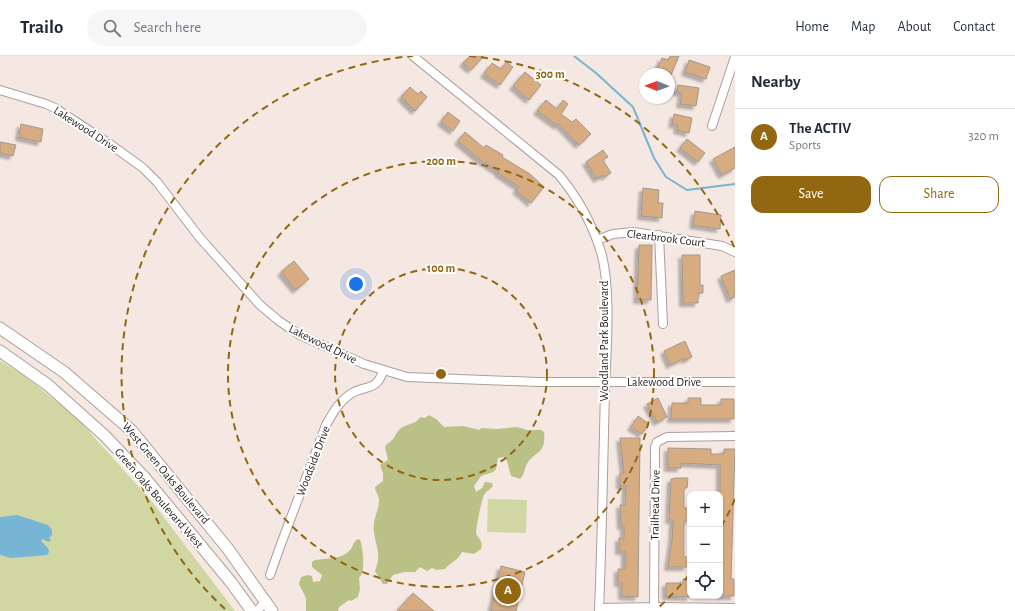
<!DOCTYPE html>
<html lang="en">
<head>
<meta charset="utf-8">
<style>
  body { margin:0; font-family:"Alegreya Sans",sans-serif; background:#f6f6f7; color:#1f2937 }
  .controls { position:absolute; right:12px; bottom:12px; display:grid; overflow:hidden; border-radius:8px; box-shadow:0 1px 3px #0004 }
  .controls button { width:36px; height:36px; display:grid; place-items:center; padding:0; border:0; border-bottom:1px solid #e0e1e3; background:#fff; color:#1f2937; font:20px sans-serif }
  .compass { position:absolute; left:639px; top:12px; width:36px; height:36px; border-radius:50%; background:#fff; box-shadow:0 1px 3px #0004; rotate:271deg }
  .you { position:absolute; left:356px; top:228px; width:14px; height:14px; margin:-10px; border:3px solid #fff; border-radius:50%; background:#1a73e8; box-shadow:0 0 0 6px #1a73e833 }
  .badge { display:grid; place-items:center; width:26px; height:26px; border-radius:50%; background:#926711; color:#fff; font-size:13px; font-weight:700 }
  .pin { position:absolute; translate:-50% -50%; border:2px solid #fff; box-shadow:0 1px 4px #0006 }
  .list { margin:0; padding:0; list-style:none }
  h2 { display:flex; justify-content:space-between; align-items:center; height:52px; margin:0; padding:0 16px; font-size:17px }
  h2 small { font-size:13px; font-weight:400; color:#747a83 }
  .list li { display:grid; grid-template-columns:26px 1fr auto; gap:12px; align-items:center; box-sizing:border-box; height:56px; padding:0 16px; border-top:1px solid #e0e1e3 }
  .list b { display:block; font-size:15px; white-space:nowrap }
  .list p { margin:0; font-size:13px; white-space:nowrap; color:#747a83 }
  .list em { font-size:13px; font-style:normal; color:#747a83 }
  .actions { display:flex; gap:8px; padding:12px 16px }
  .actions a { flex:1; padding:9px 0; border:1px solid #926711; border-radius:12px; text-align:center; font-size:14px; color:#926711 }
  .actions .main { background:#926711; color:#fff }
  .icon { flex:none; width:22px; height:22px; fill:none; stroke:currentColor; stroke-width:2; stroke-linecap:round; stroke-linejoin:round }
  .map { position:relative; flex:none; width:735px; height:555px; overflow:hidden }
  header { display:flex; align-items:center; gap:24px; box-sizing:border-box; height:56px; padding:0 20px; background:#fff; border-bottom:1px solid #e0e1e3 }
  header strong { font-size:19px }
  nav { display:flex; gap:22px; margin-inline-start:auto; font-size:14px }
  .search { width:280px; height:36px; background:#f6f6f7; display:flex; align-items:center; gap:10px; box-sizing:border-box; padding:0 14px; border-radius:22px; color:#747a83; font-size:15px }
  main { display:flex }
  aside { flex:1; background:#fff }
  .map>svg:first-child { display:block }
  .green { fill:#d0d7a3 }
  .forest { fill:#b9c187 }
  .water { fill:#76b5d3 }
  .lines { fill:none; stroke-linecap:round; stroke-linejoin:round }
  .stream { stroke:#76b5d3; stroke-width:2 }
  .building { fill:#d8ac81; stroke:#a2988f; filter:url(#shadow) }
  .minor-casing { stroke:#ad9f9a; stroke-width:10 }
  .major-casing { stroke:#ad9f9a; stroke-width:13 }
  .minor { stroke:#fff; stroke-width:8 }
  .major { stroke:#fff; stroke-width:11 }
  .ring { fill:none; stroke:#926711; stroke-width:2; stroke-dasharray:7 5 }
  .labels { text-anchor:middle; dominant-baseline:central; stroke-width:4; stroke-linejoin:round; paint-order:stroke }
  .street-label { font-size:12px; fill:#241e1c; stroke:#fff }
  .centre { fill:#926711; stroke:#fff; stroke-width:2 }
  .ring-label { font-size:12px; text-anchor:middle; font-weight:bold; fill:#926711; stroke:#fff; stroke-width:4; stroke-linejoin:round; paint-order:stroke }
</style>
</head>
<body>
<header>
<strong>Trailo</strong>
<div class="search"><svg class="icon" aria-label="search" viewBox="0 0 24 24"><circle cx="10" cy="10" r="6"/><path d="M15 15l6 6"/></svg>Search here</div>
<nav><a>Home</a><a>Map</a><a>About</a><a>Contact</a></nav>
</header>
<main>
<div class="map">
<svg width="735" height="555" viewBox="0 0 735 555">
  <defs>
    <filter id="shadow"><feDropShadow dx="-3.5" dy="3.5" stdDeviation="1" flood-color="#0004"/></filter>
  </defs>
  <rect width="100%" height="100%" fill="#f5e7e1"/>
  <path class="green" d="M 0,305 L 26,321 L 78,363 L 153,447 L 235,555 L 0,555 Z
    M 488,443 L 527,444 L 526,477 L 487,476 Z"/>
  <path class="forest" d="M 429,359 L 436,363 L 444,371 L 463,370 L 480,374 L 481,372 L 496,373 L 517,371 L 527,374 L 541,374 L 544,376 C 546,397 538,394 528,406 C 524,412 525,418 520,423 L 511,420 L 507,405 L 504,401 L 498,402 L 496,413 L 493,416 L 481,420 L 474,430 L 476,436 L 482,432 L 485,426 L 492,427 L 493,430 C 490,434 486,435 484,439 C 482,441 476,473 476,476 C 477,482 484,485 481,493 L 474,498 L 462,496 C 458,505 450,506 445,513 L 437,514 L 432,512 L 427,515 L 420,511 L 415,516 L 405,516 L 393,519 L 387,528 L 383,528 L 375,515 C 382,497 376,492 374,476 C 372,466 378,456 379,446 C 380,440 375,436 375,431 L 383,425 L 383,417 L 380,409 L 388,404 L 385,391 C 387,387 392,385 394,382 C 401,370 400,372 413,367 C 417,366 418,363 421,361 L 425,362 Z
    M 358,483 L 360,484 C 363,492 366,516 359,522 L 360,533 L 358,541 L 351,545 L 349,544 L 339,551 L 338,555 L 306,555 L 306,542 L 299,528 L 301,521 L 308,519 L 312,520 L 313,526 L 320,525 L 322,519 L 312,511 L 312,506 L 315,504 C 327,502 342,504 351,493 C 353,490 353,486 358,483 Z"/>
  <path class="water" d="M 17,459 L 48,469 L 52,474 L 52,479 L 49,482 L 51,484 L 49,486 L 42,483 L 41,485 L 48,492 L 49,496 L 47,499 L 11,502 L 0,499 L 0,461 Z"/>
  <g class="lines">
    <path class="stream" d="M 574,0 L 596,17 L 633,51 L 654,102 L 666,121 L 687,134 L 735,128"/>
  </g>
  <path class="building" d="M 470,0 L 484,0 L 471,14 L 463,7 Z
    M 670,0 L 679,0 L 671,19 L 657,13 L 662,2 L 668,4 Z
    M 689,4 L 710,11 L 706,23 L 685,16 Z
    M 506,6 L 513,11 L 500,29 L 484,18 L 492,7 L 501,13 Z
    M 525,16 L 541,29 L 529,44 L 513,30 Z
    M 678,29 L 699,32 L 696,50 L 680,48 L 682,37 L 677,36 Z
    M 410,31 L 418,38 L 421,35 L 427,41 L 415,55 L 401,41 Z
    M 546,44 L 557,53 L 563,44 L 568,48 L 561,58 L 572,66 L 576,63 L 591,78 L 579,89 L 559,68 L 558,70 L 537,55 Z
    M 448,56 L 460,65 L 453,75 L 441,66 Z
    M 674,58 L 692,62 L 689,77 L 677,74 L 678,69 L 672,68 Z
    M 21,68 L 43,73 L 41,86 L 19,81 Z
    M 465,76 L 484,92 L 486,89 L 503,99 L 502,101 L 530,118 L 544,131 L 531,147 L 516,134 L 519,131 L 498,117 L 499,116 L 479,103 L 458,85 Z
    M 687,83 L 705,97 L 698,106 L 680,92 Z
    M 0,86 L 16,89 L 13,100 L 0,97 Z
    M 735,91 L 735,112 L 722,119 L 713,103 Z
    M 603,94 L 608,101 L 603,104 L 611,117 L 604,121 L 603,119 L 597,123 L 586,106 Z
    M 643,132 L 659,134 L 658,147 L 663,147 L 662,162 L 641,160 Z
    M 695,155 L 721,159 L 720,173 L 693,169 Z
    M 639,189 L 652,189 L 651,244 L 637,244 Z
    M 682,199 L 700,199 L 700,229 L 703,229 L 703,237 L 698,237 L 698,247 L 683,247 Z
    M 294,205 L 309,223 L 296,234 L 281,216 Z
    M 735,214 L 735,241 L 730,243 L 721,220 Z
    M 685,285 L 692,301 L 686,304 L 685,302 L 670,309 L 664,295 Z
    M 658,342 L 667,361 L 657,366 L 647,348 Z
    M 688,342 L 701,342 L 701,349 L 721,349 L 721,343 L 734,343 L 734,363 L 671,363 L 672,347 L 688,347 Z
    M 638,360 L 649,368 L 642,378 L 631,371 Z
    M 620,382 L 640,382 L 638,541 L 622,540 L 622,527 L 618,527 L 618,513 L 625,513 L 625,495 L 619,495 L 619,482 L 624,482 L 624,470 L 621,470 L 620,449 L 625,449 L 626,430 L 620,430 L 620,417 L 624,417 Z
    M 668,392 L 711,393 L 711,398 L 724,398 L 724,393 L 735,393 L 731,523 L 734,523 L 734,540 L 720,540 L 720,409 L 681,407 L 681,412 L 668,412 Z
    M 676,422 L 688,422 L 687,432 L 684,432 L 684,452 L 689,452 L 689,465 L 684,465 L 684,501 L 688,501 L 687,511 L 668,511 L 672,484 L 673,464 L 669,464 L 671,423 Z
    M 501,510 L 525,516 L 516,555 L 491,555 Z
    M 683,523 L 690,523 L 690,541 L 666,540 L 666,527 L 683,527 Z
    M 413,537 L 434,555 L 397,555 Z"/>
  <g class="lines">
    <g class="minor-casing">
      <path id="minor" d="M 413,0 L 559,119 C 578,142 592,167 601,196 C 612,235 606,296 605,337 C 603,410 602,482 599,555
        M 0,34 L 46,48 L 55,52 L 110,88 L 143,112 L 157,126 L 200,182 L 260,249 L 279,265 L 300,279 L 364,308 L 407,321 L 538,326 L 735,326
        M 712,70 L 735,1
        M 659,179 L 663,268
        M 597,184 L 613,178 L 634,176 L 722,190 L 735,196
        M 270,519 L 281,488 L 326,369 C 333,357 338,347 349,339 C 364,328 376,337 383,315
        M 654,551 L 655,391 L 657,386 L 667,381 L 735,380
        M 599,552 L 654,551 L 735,552
        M 257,555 L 265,546"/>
    </g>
    <g class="major-casing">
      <path id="major" d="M 0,272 L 64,316 L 132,375 L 228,493 L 272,555
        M 0,295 L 48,329 L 104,379 L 144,421 L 230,525 L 252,555"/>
    </g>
    <use href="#minor" class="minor"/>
    <use href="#major" class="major"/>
  </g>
  <g class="ring">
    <circle cx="441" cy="318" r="106"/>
    <circle cx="441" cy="318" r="213"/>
    <path d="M735 443A319 319 0 0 1 720 473M689 519A319 319 0 0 1 657 553M225 553A319 319 0 0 1 413 0M469 0A319 319 0 0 1 735 193"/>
  </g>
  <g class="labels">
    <g class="street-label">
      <text transform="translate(86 73) rotate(33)">Lakewood Drive</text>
      <text transform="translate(666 182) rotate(7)">Clearbrook Court</text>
      <text transform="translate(604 285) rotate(-90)">Woodland Park Boulevard</text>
      <text transform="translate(323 288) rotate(26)">Lakewood Drive</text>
      <text x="664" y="326">Lakewood Drive</text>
      <text transform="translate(313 405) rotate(-69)">Woodside Drive</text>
      <text transform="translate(166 417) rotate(50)">West Green Oaks Boulevard</text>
      <text transform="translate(159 442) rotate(49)">Green Oaks Boulevard West</text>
      <text transform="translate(655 449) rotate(-89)">Trailhead Drive</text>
    </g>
  </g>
  <circle cx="441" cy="318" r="6" class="centre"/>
  <g class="ring-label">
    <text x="550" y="22">300 m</text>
    <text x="441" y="109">200 m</text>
    <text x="441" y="216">100 m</text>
  </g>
</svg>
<div class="controls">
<button>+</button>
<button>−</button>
<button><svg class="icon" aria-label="locate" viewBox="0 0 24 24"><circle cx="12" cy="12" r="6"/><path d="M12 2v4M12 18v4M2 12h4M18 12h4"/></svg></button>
</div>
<svg class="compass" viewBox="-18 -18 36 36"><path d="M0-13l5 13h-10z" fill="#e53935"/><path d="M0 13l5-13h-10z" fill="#747a83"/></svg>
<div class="you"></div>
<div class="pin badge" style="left:508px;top:535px">A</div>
</div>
<aside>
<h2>Nearby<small></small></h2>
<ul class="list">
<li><span class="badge">A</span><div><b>The ACTIV</b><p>Sports</p></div><em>320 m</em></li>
</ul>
<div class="actions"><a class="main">Save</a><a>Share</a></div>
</aside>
</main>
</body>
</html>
